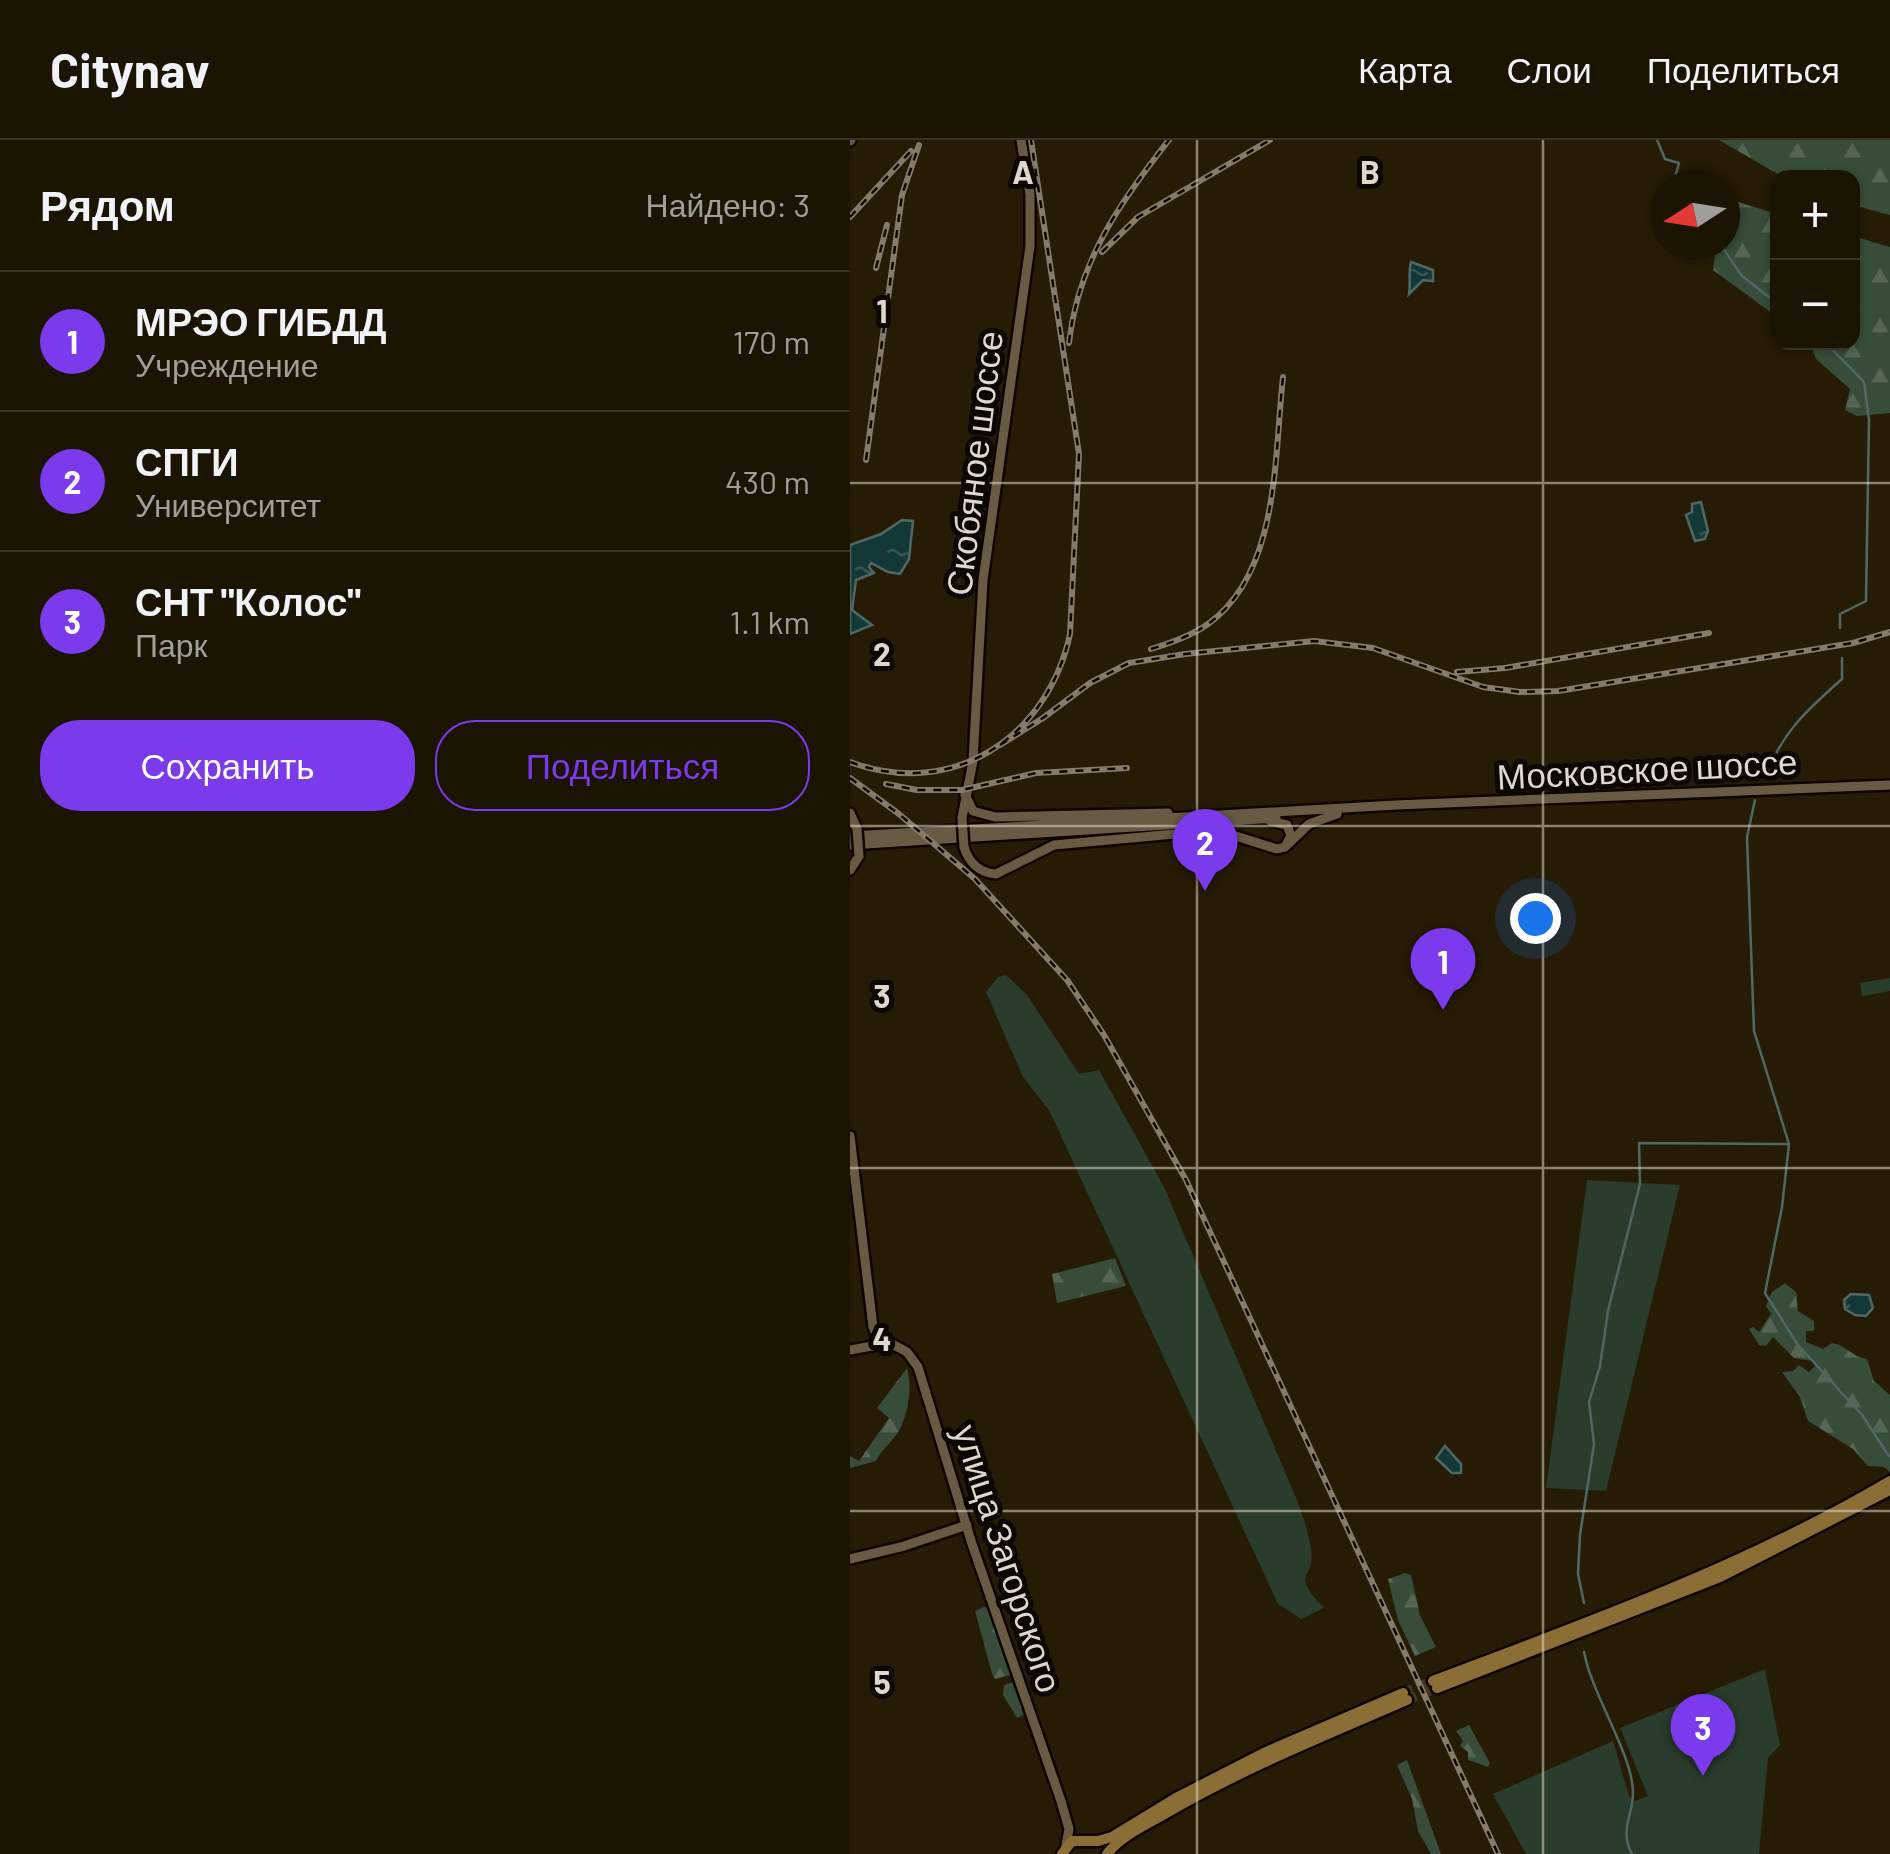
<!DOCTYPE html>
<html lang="ru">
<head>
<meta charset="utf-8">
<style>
  body { margin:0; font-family:Barlow,sans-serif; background:#292112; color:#f1f3f6 }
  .controls { position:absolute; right:30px; top:30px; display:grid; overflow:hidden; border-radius:20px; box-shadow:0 2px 8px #0004 }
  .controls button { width:90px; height:90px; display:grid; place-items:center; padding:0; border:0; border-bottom:2px solid #3a3325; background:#1c1403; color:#f1f3f6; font:50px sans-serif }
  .compass { position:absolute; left:800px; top:30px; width:90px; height:90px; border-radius:50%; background:#1c1403; box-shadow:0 2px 8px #0004; rotate:258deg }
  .you { position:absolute; left:685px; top:778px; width:35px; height:35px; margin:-25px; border:8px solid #fff; border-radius:50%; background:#1a73e8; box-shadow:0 0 0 15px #1a73e833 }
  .badge { display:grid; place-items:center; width:65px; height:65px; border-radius:50%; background:#7c3aed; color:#fff; font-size:32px; font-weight:700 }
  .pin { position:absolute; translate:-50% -82px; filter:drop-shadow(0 2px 5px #0008) }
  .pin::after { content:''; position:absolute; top:52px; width:35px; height:30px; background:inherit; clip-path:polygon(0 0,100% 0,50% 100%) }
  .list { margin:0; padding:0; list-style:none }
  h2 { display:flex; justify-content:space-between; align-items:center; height:130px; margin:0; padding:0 40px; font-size:42px }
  h2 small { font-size:32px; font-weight:400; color:#a09e9a }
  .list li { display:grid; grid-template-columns:65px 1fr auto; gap:30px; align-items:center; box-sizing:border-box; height:140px; padding:0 40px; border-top:2px solid #3a3325 }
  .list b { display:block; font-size:38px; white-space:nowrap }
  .list p { margin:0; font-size:32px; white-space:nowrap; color:#a09e9a }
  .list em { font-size:32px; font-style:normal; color:#a09e9a }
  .actions { display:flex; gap:20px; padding:30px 40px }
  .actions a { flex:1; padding:22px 0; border:2px solid #7c3aed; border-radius:40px; text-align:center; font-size:35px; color:#7c3aed }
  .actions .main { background:#7c3aed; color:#fff }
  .map { position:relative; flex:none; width:1040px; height:1714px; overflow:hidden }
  header { display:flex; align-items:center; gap:60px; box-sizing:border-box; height:140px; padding:0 50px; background:#1c1403; border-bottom:2px solid #3a3325 }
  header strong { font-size:48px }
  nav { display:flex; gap:55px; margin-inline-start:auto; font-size:35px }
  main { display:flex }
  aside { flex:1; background:#1c1403 }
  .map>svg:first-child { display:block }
  .green { fill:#2a3c2b }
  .forest { fill:url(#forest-firs) }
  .water { fill:url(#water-ripples); stroke:#506864; stroke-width:2.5 }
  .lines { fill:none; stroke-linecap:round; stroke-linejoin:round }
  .stream { stroke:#506864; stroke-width:2.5 }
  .primary-tunnel { stroke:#423722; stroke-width:10; stroke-dasharray:10 5; stroke-linecap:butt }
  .secondary-casing { stroke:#0f0500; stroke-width:14 }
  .primary-casing { stroke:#0f0500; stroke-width:15 }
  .secondary { stroke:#695b43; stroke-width:9 }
  .primary { stroke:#8b6e35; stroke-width:10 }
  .rail-casing { stroke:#847b69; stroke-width:6 }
  .rail { stroke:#0b0601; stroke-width:2.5; stroke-dasharray:8; stroke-linecap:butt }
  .secondary-bridge-casing { stroke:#0f0500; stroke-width:14; stroke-linecap:butt }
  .secondary-bridge { stroke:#695b43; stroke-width:9 }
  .grid { fill:none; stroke:#dfd7ca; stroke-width:2.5; stroke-opacity:0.55 }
  .labels { text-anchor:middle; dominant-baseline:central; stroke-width:10; stroke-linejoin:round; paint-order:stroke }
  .street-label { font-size:35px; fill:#dfd7ca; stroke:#0b0601 }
  .grid-label { font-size:32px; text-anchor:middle; font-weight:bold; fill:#dfd7ca; stroke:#0b0601; stroke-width:10; stroke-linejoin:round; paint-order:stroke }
</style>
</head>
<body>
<header>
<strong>Citynav</strong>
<nav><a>Карта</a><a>Слои</a><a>Поделиться</a></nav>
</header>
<main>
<aside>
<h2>Рядом<small>Найдено: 3</small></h2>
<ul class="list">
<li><span class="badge">1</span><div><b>МРЭО ГИБДД</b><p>Учреждение</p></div><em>170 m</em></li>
<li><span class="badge">2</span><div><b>СПГИ</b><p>Университет</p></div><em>430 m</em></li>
<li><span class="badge">3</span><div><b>СНТ &quot;Колос&quot;</b><p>Парк</p></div><em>1.1 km</em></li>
</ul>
<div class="actions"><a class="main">Сохранить</a><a>Поделиться</a></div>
</aside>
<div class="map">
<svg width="1040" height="1714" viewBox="0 0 1040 1714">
  <defs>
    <pattern id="forest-firs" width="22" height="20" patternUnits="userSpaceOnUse" patternTransform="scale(2.5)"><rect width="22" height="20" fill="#374c39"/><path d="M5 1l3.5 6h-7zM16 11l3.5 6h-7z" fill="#546554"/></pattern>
    <pattern id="water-ripples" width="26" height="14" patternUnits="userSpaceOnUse" patternTransform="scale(2.5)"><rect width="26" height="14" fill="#133838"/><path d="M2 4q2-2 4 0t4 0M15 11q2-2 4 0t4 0" fill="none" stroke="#355453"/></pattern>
  </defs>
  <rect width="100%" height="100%" fill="#261b04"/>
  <path class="green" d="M 156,835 L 177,855 L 229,934 L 249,930 L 314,1047 L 447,1360 C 452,1375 459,1392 461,1409 C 466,1440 438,1430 474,1468 L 451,1479 L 428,1464 L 199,970 L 173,937 L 136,852 L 148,837 Z
    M 1040,838 L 1040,851 L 1012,856 L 1010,843 Z
    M 737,1040 L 830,1045 L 756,1351 L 696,1348 Z
    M 915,1529 L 930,1605 L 918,1618 L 909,1714 L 676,1714 L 643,1654 L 763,1601 L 779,1656 L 785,1661 L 798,1656 L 770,1588 Z"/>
  <path class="forest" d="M 869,0 L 1040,0 L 1040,75 L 1003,65 L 1002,38 L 933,37 Z
    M 875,58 L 927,74 L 927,177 L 863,130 L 866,105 L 875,105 Z
    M 1003,96 L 1040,107 L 1040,273 L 1007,276 L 995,270 L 1000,249 L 966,219 L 960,203 L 1002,202 Z
    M 265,1118 L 276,1146 L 207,1163 L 202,1134 Z
    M 935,1143 L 946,1152 L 948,1171 L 964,1181 L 964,1191 L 956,1191 L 956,1202 L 973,1209 L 982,1203 C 996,1205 1002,1217 1017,1219 L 1024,1241 L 1040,1255 L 1040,1332 L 1034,1327 L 1018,1326 L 1003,1309 L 958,1281 L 950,1257 L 932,1232 L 943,1231 L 949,1225 L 959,1232 L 965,1226 L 962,1221 L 944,1218 L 923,1197 L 916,1206 L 909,1205 L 899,1189 L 903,1187 L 909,1192 L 921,1174 L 916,1166 L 922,1152 Z
    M 57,1228 C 62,1246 59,1269 51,1287 C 46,1299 32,1308 26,1321 L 0,1328 L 0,1316 L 9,1321 L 39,1278 L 27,1268 Z
    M 555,1433 L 561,1435 L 570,1475 L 586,1507 L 565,1516 L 548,1480 L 538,1439 Z
    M 134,1467 L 138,1468 L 161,1535 L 145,1539 L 142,1534 L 125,1471 Z
    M 163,1542 L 176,1574 L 167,1578 L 153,1555 L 154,1545 Z
    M 619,1585 L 640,1623 L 638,1627 L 618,1620 L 618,1612 L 610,1606 L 613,1601 L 606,1591 Z
    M 557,1620 L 591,1714 L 581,1714 L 568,1691 L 562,1659 L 547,1625 Z"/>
  <path class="water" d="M 561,122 L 583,130 L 583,141 L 573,140 L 559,154 C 561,142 558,133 561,122 Z
    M 851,362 L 858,391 L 855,399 L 845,401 L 836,375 L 842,372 L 842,364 Z
    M 52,380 L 63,381 L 59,419 L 50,434 L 38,432 L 21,423 L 19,427 L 24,433 L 6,440 L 2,470 L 22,485 L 0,494 L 0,405 L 31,394 Z
    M 1001,1154 L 1019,1155 L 1023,1168 L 1016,1176 L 1005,1175 L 995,1169 L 994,1160 Z
    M 595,1306 L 611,1324 L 611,1333 L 602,1333 L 586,1318 Z"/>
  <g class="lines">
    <path class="stream" d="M 807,0 L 815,19 L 829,23 L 823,45
      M 871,105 L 892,136 L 928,164
      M 975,202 L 1014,242 L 1019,280 L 1016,461 L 990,474 L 990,488
      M 916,637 C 930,594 959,568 992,539 L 992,518
      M 905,660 L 897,697 L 904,891 L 939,1004 L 932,1067 L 915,1153 L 948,1205 L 1012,1275 L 1039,1316
      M 734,1463 L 728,1434 L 730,1395 L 744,1304 L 739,1262 L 750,1226 L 758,1171 L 790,1044 L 789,1003 L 939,1004
      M 734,1512 C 742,1555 783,1615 783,1653 C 783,1675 769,1691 782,1714"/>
    <path class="primary-tunnel" d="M 553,1553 L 583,1541
      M 557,1560 L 587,1548"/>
    <g class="secondary-casing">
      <path id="secondary" d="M 0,1 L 1,0
        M 115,655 L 123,671 L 145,677 L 318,673
        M 0,673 L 7,689
        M 112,678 L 123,621 L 133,440 L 180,106 L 180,54 L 171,0
        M 420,681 L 437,685 L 441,696 L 436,705
        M 0,696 L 546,665 L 1040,645
        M 0,705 L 426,678
        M 114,707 C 119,723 130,733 146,734 L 204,705 L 358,691 L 373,692 L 427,709 L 435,707
        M 435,707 L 459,684 L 487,674
        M 0,730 L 9,716
        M 0,996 L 23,1187 L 27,1196 L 57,1212 L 68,1227 L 122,1404 L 211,1661 L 219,1689 L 216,1705
        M 0,1210 L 38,1203
        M 0,1419 L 54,1406 L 117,1385"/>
    </g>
    <g class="primary-casing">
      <path id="primary" d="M 583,1541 C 739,1482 896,1426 1040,1341
        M 587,1548 L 870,1437 L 1040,1350
        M 212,1714 L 222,1701 L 248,1701 L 262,1697 L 326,1658 L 416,1612 L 553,1553
        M 257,1714 C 271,1696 294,1686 313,1675 C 391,1629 474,1596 557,1560"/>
    </g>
    <use href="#secondary" class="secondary"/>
    <use href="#primary" class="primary"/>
    <g class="rail-casing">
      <path id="rail" d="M 0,77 L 61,11
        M 252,112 L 288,77 L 420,0
        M 26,128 L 37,85
        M 219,203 C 228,122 270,62 319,0
        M 16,320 L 52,55 L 69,5
        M 301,509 C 320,503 341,496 358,484 C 430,432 424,317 433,237
        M 607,532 L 655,528 L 859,493
        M 150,605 L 193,578 L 240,543 L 279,523 L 335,514 L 464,501 L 523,508 L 633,547 L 670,552 L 708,551 L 1003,503 L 1040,492
        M 0,622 C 103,660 198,597 220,494 L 229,314 L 181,0
        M 0,638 L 49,674 L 125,739 L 217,840 L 254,895 L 336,1040 L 648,1714
        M 36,644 L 67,650 L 112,650 L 186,633 L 277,628"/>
    </g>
    <use href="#rail" class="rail"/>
    <g class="secondary-bridge-casing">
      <path id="secondary-bridge" d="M 112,678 L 114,707
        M 7,689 L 9,716"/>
    </g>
    <use href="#secondary-bridge" class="secondary-bridge"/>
  </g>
  <path class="grid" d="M 347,0 L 347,1714M 693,0 L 693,1714M 0,343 L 1040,343M 0,686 L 1040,686M 0,1028 L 1040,1028M 0,1371 L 1040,1371"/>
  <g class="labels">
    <g class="street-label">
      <text transform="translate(123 323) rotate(-83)">Скобяное шоссе</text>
      <text transform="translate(797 628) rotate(-3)">Московское шоссе</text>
      <text transform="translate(159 1418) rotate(72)">улица Загорского</text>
    </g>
  </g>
  <g class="grid-label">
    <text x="173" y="44">A</text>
    <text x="520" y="44">B</text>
    <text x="32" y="183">1</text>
    <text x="32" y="526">2</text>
    <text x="32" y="868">3</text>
    <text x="32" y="1211">4</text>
    <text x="32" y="1554">5</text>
  </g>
</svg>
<div class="controls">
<button>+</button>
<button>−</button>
</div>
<svg class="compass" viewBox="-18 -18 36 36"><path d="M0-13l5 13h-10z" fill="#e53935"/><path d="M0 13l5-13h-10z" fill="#a09e9a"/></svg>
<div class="you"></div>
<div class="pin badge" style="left:593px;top:870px">1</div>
<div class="pin badge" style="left:355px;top:751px">2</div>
<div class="pin badge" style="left:853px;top:1636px">3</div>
</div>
</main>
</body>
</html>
